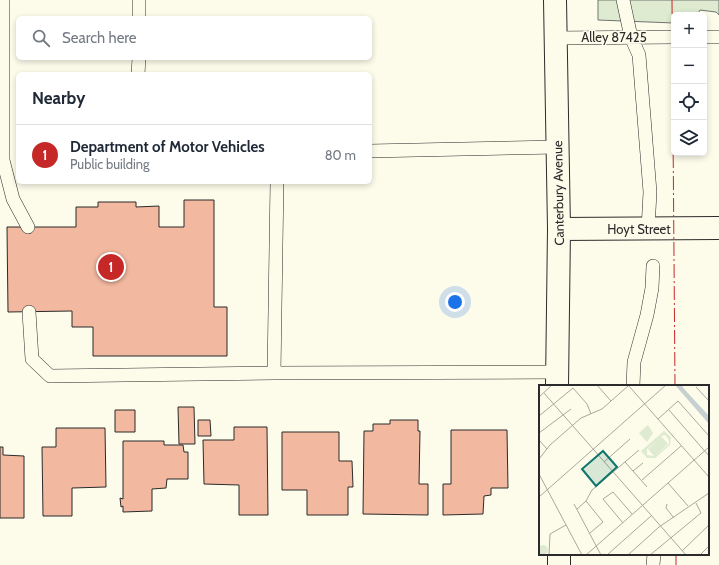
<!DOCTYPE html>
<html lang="en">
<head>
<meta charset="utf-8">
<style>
  body { margin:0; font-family:Cabin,sans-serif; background:#f6f6f7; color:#1f2937 }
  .controls { position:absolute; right:12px; top:12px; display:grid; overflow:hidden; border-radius:6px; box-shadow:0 2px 6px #0003 }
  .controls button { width:36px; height:36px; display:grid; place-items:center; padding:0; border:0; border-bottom:1px solid #e0e1e3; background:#fff; color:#1f2937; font:20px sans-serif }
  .you { position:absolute; left:455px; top:302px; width:14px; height:14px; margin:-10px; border:3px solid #fff; border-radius:50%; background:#1a73e8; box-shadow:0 0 0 6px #1a73e833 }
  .badge { display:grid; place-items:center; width:26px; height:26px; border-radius:50%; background:#c62828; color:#fff; font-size:13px; font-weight:700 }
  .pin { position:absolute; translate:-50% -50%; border:2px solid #fff; box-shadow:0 1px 4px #0006 }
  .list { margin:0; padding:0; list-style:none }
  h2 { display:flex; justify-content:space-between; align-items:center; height:52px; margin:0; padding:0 16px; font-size:17px }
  h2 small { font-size:13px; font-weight:400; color:#747a83 }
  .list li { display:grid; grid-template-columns:26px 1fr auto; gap:12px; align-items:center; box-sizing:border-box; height:60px; padding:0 16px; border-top:1px solid #e0e1e3 }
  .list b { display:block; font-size:15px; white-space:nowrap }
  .list p { margin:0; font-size:13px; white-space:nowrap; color:#747a83 }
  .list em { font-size:13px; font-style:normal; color:#747a83 }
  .icon { flex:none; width:22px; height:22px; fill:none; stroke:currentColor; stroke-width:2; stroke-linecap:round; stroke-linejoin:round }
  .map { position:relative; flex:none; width:719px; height:565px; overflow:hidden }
  .search { position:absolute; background:#fff; box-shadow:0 2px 6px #0003; left:16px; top:16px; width:356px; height:44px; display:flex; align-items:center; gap:10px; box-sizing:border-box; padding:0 14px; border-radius:6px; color:#747a83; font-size:15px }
  .panel { position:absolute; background:#fff; box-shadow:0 2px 6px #0003; left:16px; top:72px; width:356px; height:112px; border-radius:6px }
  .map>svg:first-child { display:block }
  .green { fill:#deebd1; stroke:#74746e }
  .building { fill:#f2b8a0; stroke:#2b2b2b }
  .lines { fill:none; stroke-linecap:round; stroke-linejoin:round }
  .service-casing { stroke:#2b2b2b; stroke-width:14 }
  .minor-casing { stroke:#2b2b2b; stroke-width:24 }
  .service { stroke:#fdfbea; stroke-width:13 }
  .minor { stroke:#fdfbea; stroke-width:22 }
  .power { stroke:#c62828; stroke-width:1; stroke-dasharray:14 3 2 3; stroke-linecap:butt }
  .labels { text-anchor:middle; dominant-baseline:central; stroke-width:3; stroke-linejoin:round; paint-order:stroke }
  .street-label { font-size:13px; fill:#2b2b2b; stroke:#fdfbea }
  .inset-road { fill:none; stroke:#a9a89e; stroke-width:1 }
  .view { fill:#0f766e; fill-opacity:0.15; stroke:#0f766e; stroke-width:2 }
  .inset-edge { fill:none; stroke:#2b2b2b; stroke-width:2 }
</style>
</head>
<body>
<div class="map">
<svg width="719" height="565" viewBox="0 0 719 565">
  <rect width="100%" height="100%" fill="#fdfbea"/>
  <path class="green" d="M 598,0 L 719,0 L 719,15 L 716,12 L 700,10 L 697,15 L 674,15 L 674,23 L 598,20 Z"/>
  <path class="building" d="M 184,200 L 214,200 L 214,307 L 227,307 L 227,356 L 93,356 L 93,327 L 72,327 L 72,311 L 8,312 L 7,227 L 76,227 L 76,207 L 98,207 L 98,202 L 136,202 L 136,207 L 159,206 L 159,227 L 184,227 Z
    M 178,407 L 194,407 L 195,444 L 179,444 Z
    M 115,410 L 135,410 L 135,432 L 115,432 Z
    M 198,420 L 210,420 L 211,436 L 198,436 Z
    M 390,420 L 418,420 L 418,431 L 420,431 L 419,484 L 428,484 L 428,515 L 363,514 L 364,431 L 373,431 L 373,424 L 390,424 Z
    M 234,427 L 267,427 L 268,515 L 239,515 L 239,485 L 204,484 L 203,440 L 234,440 Z
    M 56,428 L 105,428 L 106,487 L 72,488 L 72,516 L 43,516 L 42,447 L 56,447 Z
    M 451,430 L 507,430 L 508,488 L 491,488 L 491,495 L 484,496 L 483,514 L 443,515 L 443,484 L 451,484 Z
    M 282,432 L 339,432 L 339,461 L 352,461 L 353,487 L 348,487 L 348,515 L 307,515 L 307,490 L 282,490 Z
    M 123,441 L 164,441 L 164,445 L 183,445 L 184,452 L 188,452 L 188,479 L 167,479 L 166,488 L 152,489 L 152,511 L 123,512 L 123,506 L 121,507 L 120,498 L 123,499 Z
    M 0,447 L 3,447 L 3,455 L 24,456 L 24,518 L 0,518 Z"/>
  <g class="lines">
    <g class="service-casing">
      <path id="service" d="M 3,0 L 3,160 L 13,199 L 28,227
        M 623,0 L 631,37 L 639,55 L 650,192 L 648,229
        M 139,18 L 139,0
        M 704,37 L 719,37
        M 555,38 L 674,37
        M 138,74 L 139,58
        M 370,151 L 557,147
        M 277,182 L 274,373 L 557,372
        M 29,312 L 32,359 L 50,376 L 274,373
        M 633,386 L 634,362 L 647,315 L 652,288 L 653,266
        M 653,565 L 654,554"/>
    </g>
    <g class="minor-casing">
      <path id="minor" d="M 555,0 L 559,229 L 557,386
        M 559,229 L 719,228
        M 559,554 L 559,565"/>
    </g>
    <use href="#service" class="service"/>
    <use href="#minor" class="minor"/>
    <path class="power" d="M 672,0 L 675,386
      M 676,554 L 676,565"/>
  </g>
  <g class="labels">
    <g class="street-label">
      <text x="614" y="37">Alley 87425</text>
      <text transform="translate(558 193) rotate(-91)">Canterbury Avenue</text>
      <text x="639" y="229">Hoyt Street</text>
    </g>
  </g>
  <g transform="translate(539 385)">
    <rect width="170" height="170" fill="#fdfbea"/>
    <path d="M 109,40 L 114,48 L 108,57 L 100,48 ZM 125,46 L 132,52 L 131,60 L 116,73 L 108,73 L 102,66 ZM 126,50 L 130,55 L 130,59 L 115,71 L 108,70 L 108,64 L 119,55 L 109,64 L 115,71 L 129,59 L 122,51 ZM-1 165a5 5 0 1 1 10 0a5 5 0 1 1-10 0Z" fill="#deebd1" fill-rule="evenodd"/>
    <path d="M 136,0 L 142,0 L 147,6 L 170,31 L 170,39 Z" fill="#c7d0d0"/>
    <path class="inset-road" d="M 58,0 L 72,16M 89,0 L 170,92M 157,2 L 170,16M 5,8 L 147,170M 0,12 L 13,0M 130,25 L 170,71M 0,31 L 34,3 L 48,19 L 52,29M 119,34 L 139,16 L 170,51M 0,48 L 32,24M 0,55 L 8,64M 0,74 L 11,60 L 42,33 L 63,24 L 89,1M 65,77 L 91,54M 86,77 L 108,102M 94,86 L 104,78M 0,89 L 43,170M 103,95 L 142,61M 129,98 L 149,121M 0,112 L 127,0M 47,116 L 64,137 L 51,148M 35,119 L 62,170M 128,119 L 127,123 L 135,133M 38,124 L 47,116 L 53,105 L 100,65M 84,138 L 64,114 L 74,107 L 93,129M 143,166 L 170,140M 10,170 L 11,149 L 27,140M 47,170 L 170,62M 68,170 L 112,131M 89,170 L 120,142 L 170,108M 111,170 L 162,128 L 157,118M 161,170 L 170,161"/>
    <path class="view" d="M 64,66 L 78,82 L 57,101 L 43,84 Z"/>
    <rect width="170" height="170" class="inset-edge"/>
  </g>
</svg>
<div class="controls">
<button>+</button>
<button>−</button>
<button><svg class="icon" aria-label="locate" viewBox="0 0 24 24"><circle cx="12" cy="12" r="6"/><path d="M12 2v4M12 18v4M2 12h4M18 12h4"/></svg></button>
<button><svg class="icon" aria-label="layers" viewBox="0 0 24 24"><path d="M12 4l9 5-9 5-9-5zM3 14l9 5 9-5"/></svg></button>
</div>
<div class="you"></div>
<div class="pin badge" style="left:111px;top:267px">1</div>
<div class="search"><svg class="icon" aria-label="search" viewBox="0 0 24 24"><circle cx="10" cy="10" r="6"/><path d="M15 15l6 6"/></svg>Search here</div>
<section class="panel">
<h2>Nearby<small></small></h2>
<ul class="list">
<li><span class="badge">1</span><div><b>Department of Motor Vehicles</b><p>Public building</p></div><em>80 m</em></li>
</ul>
</section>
</div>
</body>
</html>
